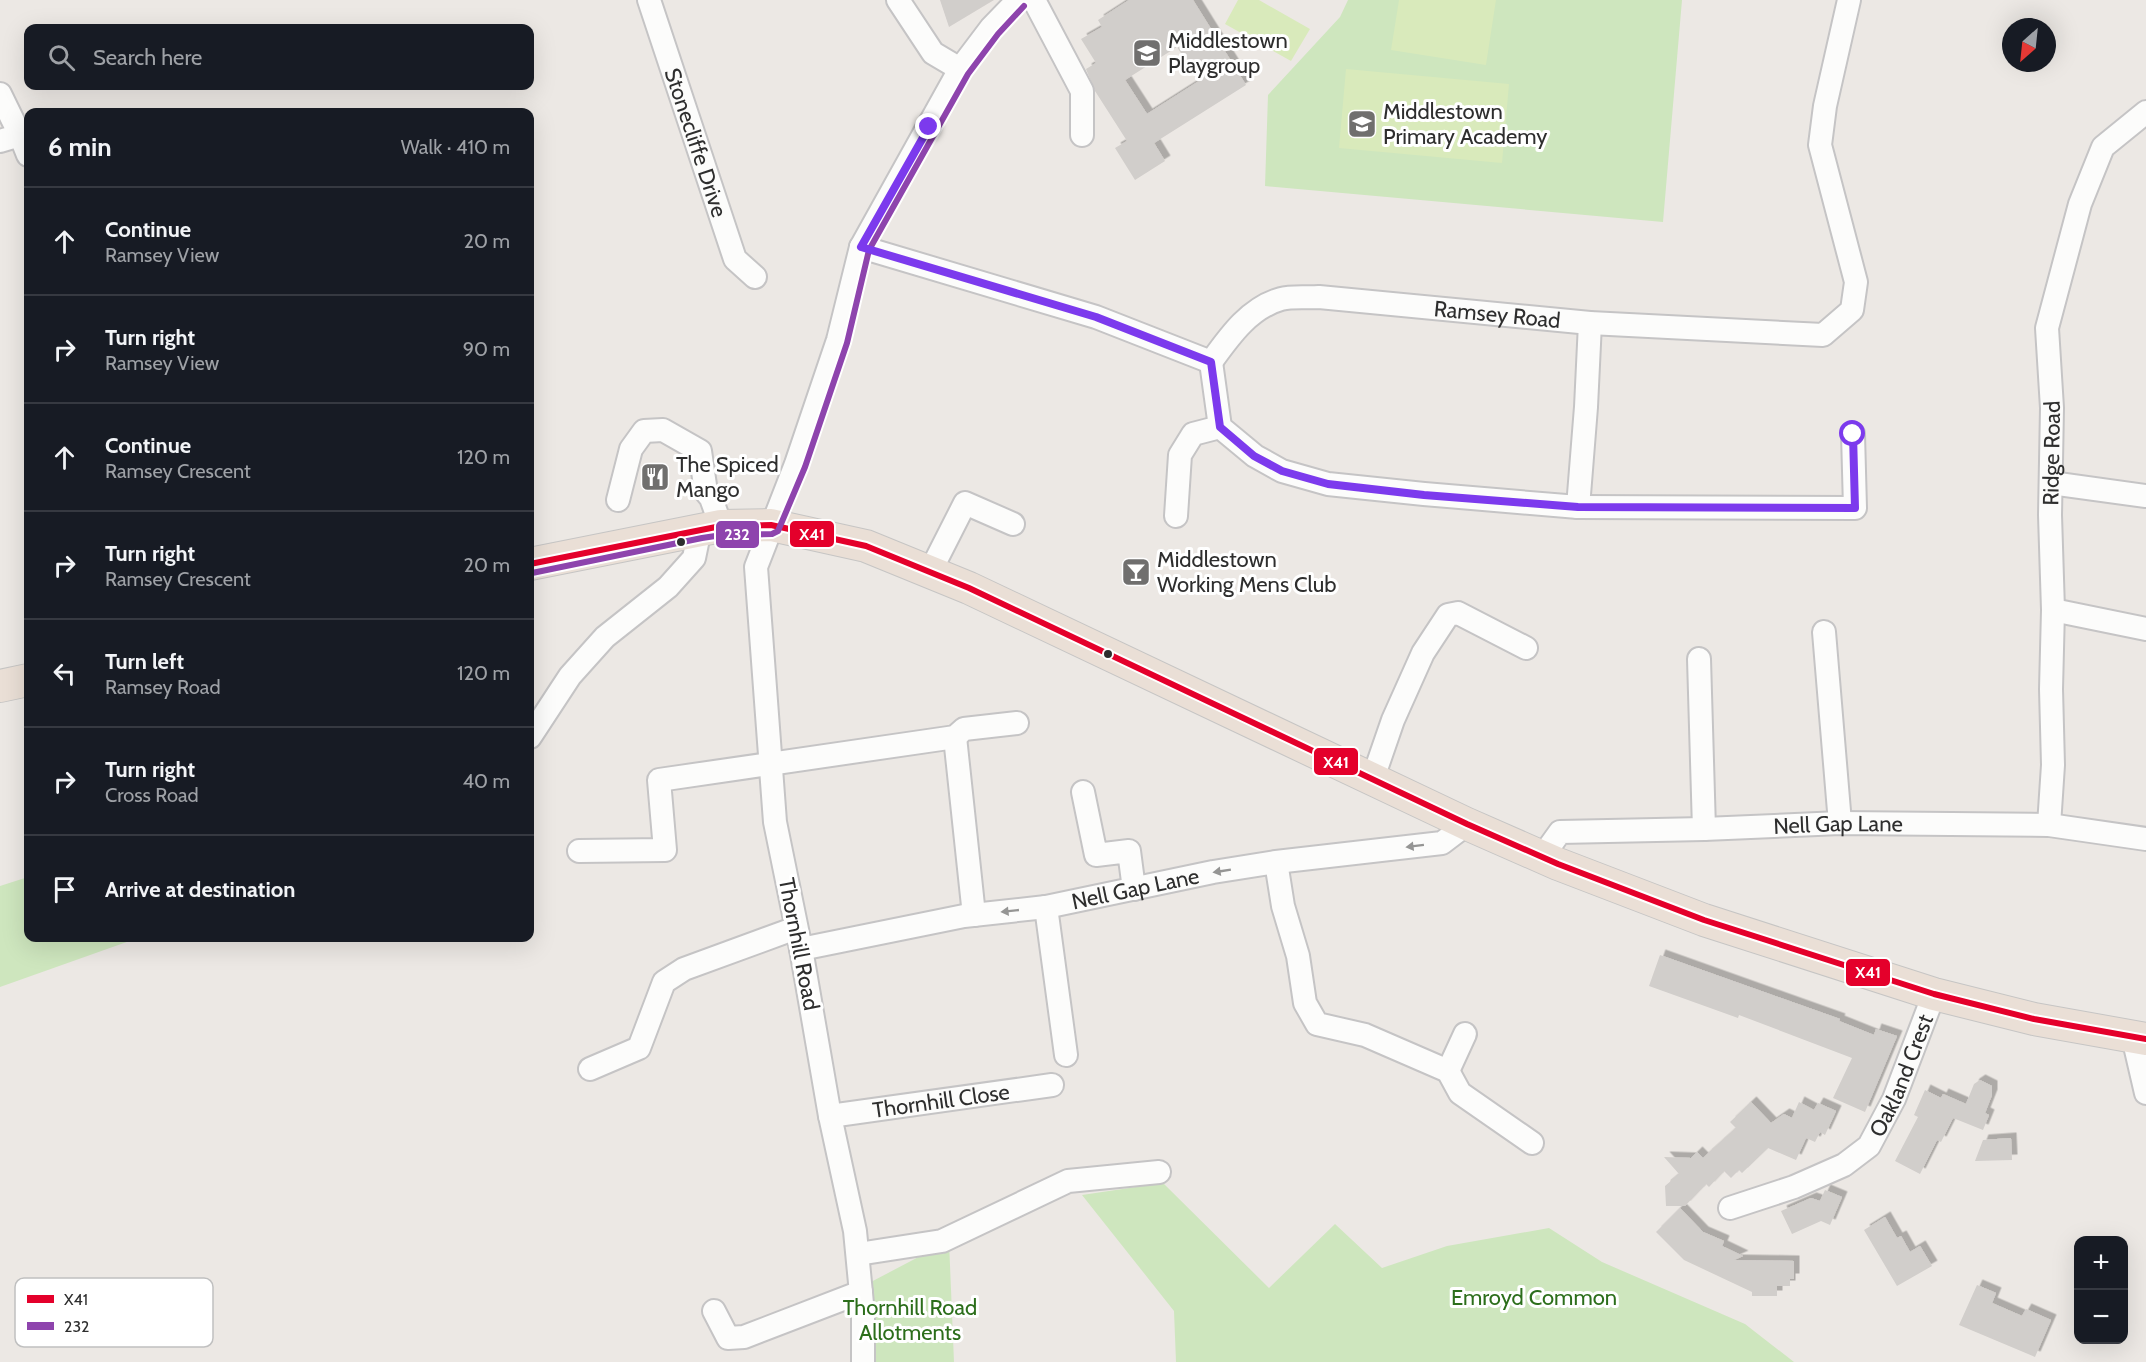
<!DOCTYPE html>
<html lang="en">
<head>
<meta charset="utf-8">
<style>
  body { margin:0; font-family:Cabin,sans-serif; background:#20242c; color:#f1f3f6 }
  .controls { position:absolute; right:18px; bottom:18px; display:grid; overflow:hidden; border-radius:12px; box-shadow:0 6px 24px #0002 }
  .controls button { width:54px; height:54px; display:grid; place-items:center; padding:0; border:0; border-bottom:2px solid #363941; background:#171b24; color:#f1f3f6; font:30px sans-serif }
  .compass { position:absolute; left:2002px; top:18px; width:54px; height:54px; border-radius:50%; background:#171b24; box-shadow:0 6px 24px #0002; rotate:207deg }
  .stop { position:absolute; width:18px; height:18px; margin:-14px; border:4px solid #7c3aed; border-radius:50%; background:#fff }
  .stop.end { background:#7c3aed; border-color:#fff; box-shadow:0 2px 6px #0008 }
  .list { margin:0; padding:0; list-style:none }
  h2 { display:flex; justify-content:space-between; align-items:center; height:78px; margin:0; padding:0 24px; font-size:26px }
  h2 small { font-size:20px; font-weight:400; color:#9ea1a6 }
  .list li { display:grid; grid-template-columns:39px 1fr auto; gap:18px; align-items:center; box-sizing:border-box; height:108px; padding:0 24px; border-top:2px solid #363941 }
  .list b { display:block; font-size:22px; white-space:nowrap }
  .list p { margin:0; font-size:20px; white-space:nowrap; color:#9ea1a6 }
  .list em { font-size:20px; font-style:normal; color:#9ea1a6 }
  .icon { flex:none; width:33px; height:33px; fill:none; stroke:currentColor; stroke-width:2; stroke-linecap:round; stroke-linejoin:round }
  .map { position:relative; flex:none; width:2146px; height:1362px; overflow:hidden }
  .search { position:absolute; background:#171b24; box-shadow:0 6px 24px #0002; left:24px; top:24px; width:510px; height:66px; display:flex; align-items:center; gap:15px; box-sizing:border-box; padding:0 21px; border-radius:12px; color:#9ea1a6; font-size:22px }
  .panel { position:absolute; background:#171b24; box-shadow:0 6px 24px #0002; left:24px; top:108px; width:510px; height:834px; border-radius:12px }
  .map>svg:first-child { display:block }
  .green { fill:#cee6be }
  .pitch { fill:#d9eabb }
  .building { fill:#d1cecb; fill-rule:evenodd; filter:url(#shadow) }
  .lines { fill:none; stroke-linecap:round; stroke-linejoin:round }
  .minor-casing { stroke:#c5c4c5; stroke-width:26 }
  .highway-casing { stroke:#c6c5c4; stroke-width:34 }
  .minor { stroke:#fcfcfb; stroke-width:22 }
  .highway { stroke:#eadfd6; stroke-width:32 }
  .bus-1-casing { stroke:#fff; stroke-width:10 }
  .bus-2-casing { stroke:#fff; stroke-width:10 }
  .bus-1 { stroke:#e4002b; stroke-width:6 }
  .bus-2 { stroke:#8e44ad; stroke-width:6 }
  .oneway { fill:#959594 }
  .route { stroke:#7c3aed; stroke-width:8 }
  .bus-dot { fill:#2e2e2e; stroke:#fff; stroke-width:2 }
  .labels { text-anchor:middle; dominant-baseline:central; stroke-width:6; stroke-linejoin:round; paint-order:stroke }
  .poi-label { font-size:22px; fill:#2e2e2e; stroke:#fff; text-anchor:start }
  .street-label { font-size:22px; fill:#2e2e2e; stroke:#fff }
  .park-label { font-size:22px; fill:#2c6e1b; stroke:#fff }
  .key { fill:#fff; stroke:#c0c0c0; stroke-width:1.5 }
  .key-label { font-size:16px; fill:#2e2e2e }
  .line-badge { stroke:#fff; stroke-width:2 }
  .badge-label { font-size:16px; text-anchor:middle; font-weight:bold; fill:#fff }
</style>
</head>
<body>
<div class="map">
<svg width="2146" height="1362" viewBox="0 0 2146 1362">
  <defs>
    <filter id="shadow"><feDropShadow dx="5.5" dy="-5.5" stdDeviation="0" flood-color="#0004"/></filter>
  </defs>
  <rect width="100%" height="100%" fill="#ece8e4"/>
  <path class="green" d="M 1348,0 L 1682,0 L 1663,222 L 1265,186 L 1268,95 L 1340,17 Z
    M 28,877 L 28,938 L 138,938 L 0,987 L 0,886 Z
    M 1163,1183 L 1269,1288 L 1335,1224 L 1382,1268 L 1447,1246 L 1549,1228 L 1602,1262 L 1745,1324 L 1794,1362 L 1176,1362 L 1174,1311 L 1082,1195 Z
    M 949,1241 L 954,1362 L 868,1362 L 869,1283 Z"/>
  <path class="pitch" d="M 1238,0 L 1259,0 L 1310,29 L 1291,61 L 1225,24 Z
    M 1399,0 L 1496,0 L 1486,65 L 1391,50 Z
    M 1346,69 L 1509,84 L 1502,163 L 1339,148 Z"/>
  <path class="building" d="M 940,0 L 994,0 L 949,27 Z
    M 1129,0 L 1193,0 L 1246,85 L 1154,143 L 1165,161 L 1135,180 L 1115,148 L 1127,141 L 1095,91 L 1086,69 L 1096,63 L 1081,39 L 1102,27 L 1098,20 ZM 1177,47 L 1199,81 L 1147,114 L 1125,80 Z
    M 1660,955 L 1840,1019 L 1839,1021 L 1874,1035 L 1876,1029 L 1897,1036 L 1865,1112 L 1833,1098 L 1852,1058 L 1739,1015 L 1738,1018 L 1649,986 Z
    M 1980,1080 L 1992,1086 L 1992,1095 L 1985,1113 L 1989,1115 L 1983,1130 L 1953,1118 L 1941,1142 L 1937,1140 L 1920,1174 L 1895,1161 L 1918,1117 L 1914,1115 L 1925,1090 L 1941,1098 L 1943,1094 L 1966,1104 L 1974,1084 Z
    M 1751,1102 L 1771,1123 L 1784,1114 L 1792,1118 L 1799,1102 L 1814,1110 L 1818,1103 L 1836,1111 L 1825,1135 L 1820,1132 L 1815,1142 L 1806,1138 L 1796,1160 L 1768,1148 L 1742,1173 L 1739,1170 L 1731,1178 L 1724,1171 L 1709,1187 L 1706,1184 L 1685,1206 L 1666,1206 L 1665,1186 L 1679,1174 L 1664,1157 L 1691,1158 L 1697,1152 L 1703,1158 L 1736,1128 L 1730,1122 Z
    M 2011,1138 L 2012,1160 L 1975,1161 L 1983,1140 Z
    M 1825,1190 L 1842,1197 L 1830,1225 L 1821,1221 L 1792,1234 L 1781,1211 L 1811,1198 L 1820,1201 Z
    M 1680,1208 L 1703,1232 L 1724,1241 L 1722,1246 L 1743,1256 L 1734,1260 L 1794,1261 L 1794,1279 L 1790,1279 L 1790,1286 L 1777,1286 L 1777,1296 L 1752,1296 L 1752,1292 L 1684,1260 L 1656,1232 Z
    M 1885,1217 L 1897,1238 L 1901,1236 L 1910,1252 L 1920,1246 L 1932,1266 L 1897,1286 L 1864,1230 Z
    M 1977,1285 L 1996,1293 L 1992,1303 L 2022,1316 L 2026,1309 L 2051,1320 L 2035,1357 L 1959,1325 Z"/>
  <g class="lines">
    <g class="minor-casing">
      <g id="minor">
        <path id="s1" d="M 649,0 L 735,259 L 755,277"/>
        <path d="M 898,0 L 933,53 L 960,69"/>
        <path d="M 1034,0 L 1082,91 L 1082,135"/>
        <path d="M 0,94 L 20,135 L 0,141"/>
        <path d="M 20,135 L 28,155"/>
        <path id="s2" d="M 861,247 L 1096,317 L 1211,362 C 1229,337 1249,308 1281,299 C 1292,296 1307,298 1319,297 L 1590,323 L 1823,335 L 1852,310 L 1856,282 L 1820,145 L 1825,106 L 1849,0"/>
        <path d="M 1211,362 L 1220,427 L 1255,456 L 1282,471 L 1328,484 L 1424,494 L 1578,507 L 1586,407 L 1590,323"/>
        <path d="M 2051,483 L 2146,496"/>
        <path d="M 618,500 L 631,449 L 644,431 L 663,430 L 700,451 L 706,492 L 711,498 L 721,526"/>
        <path d="M 1578,507 L 1855,508 L 1853,434"/>
        <path d="M 1176,516 L 1180,455 L 1193,434 L 1220,427"/>
        <path d="M 930,572 L 965,503 L 1013,524"/>
        <path d="M 2053,610 L 2146,629"/>
        <path d="M 1824,632 L 1840,823"/>
        <path d="M 1699,659 L 1704,829"/>
        <path d="M 530,737 L 570,676 L 605,637 L 668,587 L 694,558 L 700,529"/>
        <path d="M 955,737 L 974,915"/>
        <path d="M 1373,778 L 1393,720 L 1423,653 L 1448,615 L 1458,613 L 1526,648"/>
        <path d="M 1083,792 L 1096,855 L 1129,851 L 1134,889"/>
        <path id="s3" d="M 2049,825 L 2053,765 L 2051,689 L 2053,610 L 2050,515 L 2052,408 L 2047,328 L 2080,204 L 2103,147 L 2146,112"/>
        <path d="M 579,851 L 665,850 L 659,780 L 955,737 L 964,729 L 1017,723"/>
        <path id="s4" d="M 1542,857 L 1560,832 L 1704,829 L 1840,823 L 2049,825 L 2146,839"/>
        <path d="M 1276,862 L 1283,906 L 1298,956 L 1305,1003 L 1317,1024 L 1365,1035 L 1448,1071 L 1460,1093 L 1532,1143"/>
        <path d="M 1046,907 L 1066,1055"/>
        <path id="s5" d="M 801,949 L 964,916 L 1046,907 L 1213,872 L 1276,862 L 1442,843 L 1467,824"/>
        <path d="M 2133,1037 L 2146,1093"/>
        <path d="M 590,1069 L 639,1048 L 664,982 L 684,969 L 796,928"/>
        <path d="M 1448,1071 L 1465,1034"/>
        <path id="s6" d="M 830,1116 L 1052,1085"/>
        <path id="s7" d="M 1730,1208 L 1794,1187 L 1844,1165 L 1869,1146 L 1894,1099 L 1934,994"/>
        <path d="M 858,1254 L 942,1241 L 1068,1181 L 1159,1172"/>
        <path d="M 714,1311 L 728,1338 L 744,1337 L 861,1292"/>
        <path d="M 863,1362 L 863,1314 L 855,1231 L 830,1116 L 801,949 L 775,822 L 756,567 L 796,464 L 838,340 L 861,247 L 960,69 L 991,28 L 1018,0"/>
      </g>
    </g>
    <g class="highway-casing">
      <path id="highway" d="M 530,564 L 721,526 L 771,525 L 866,546 L 969,588 L 1467,824 L 1558,864 L 1704,920 L 1934,994 L 2034,1019 L 2146,1039
        M 0,686 L 28,680"/>
    </g>
    <use href="#minor" class="minor"/>
    <use href="#highway" class="highway"/>
    <g class="bus-1-casing">
      <path id="bus-1" d="M 530,564 L 721,526 L 771,525 L 866,546 L 969,588 L 1467,824 L 1558,864 L 1704,920 L 1934,994 L 2034,1019 L 2146,1039"/>
    </g>
    <g class="bus-2-casing">
      <path id="bus-2" d="M 532,573 L 702,538 L 722,535 L 772,534 L 778,531 L 805,467 L 847,343 L 869,250 L 968,74 L 998,34 L 1024,6"/>
    </g>
    <use href="#bus-1" class="bus-1"/>
    <use href="#bus-2" class="bus-2"/>
  </g>
  <defs><path id="oneway-solid" d="M-6-.8H1V-3.2L6.5 0L1 3.2V.8H-6Z" transform="scale(1.5)"/></defs>
  <g class="oneway">
    <use href="#oneway-solid" transform="translate(1415 846) rotate(173)"/>
    <use href="#oneway-solid" transform="translate(1222 871) rotate(171)"/>
    <use href="#oneway-solid" transform="translate(1010 911) rotate(174)"/>
  </g>
  <g class="lines">
    <path class="route" d="M 929,127 L 861,247 L 1096,317 L 1211,362 L 1220,427 L 1254,456 L 1282,471 L 1328,484 L 1424,495 L 1578,507 L 1855,508 L 1853,434"/>
  </g>
  <defs>
    <g id="school-square" transform="scale(1.5)"><rect x="-9" y="-9" width="18" height="18" rx="4" fill="#706f6e" stroke="#fff"/><path d="M0-5L7-2L0 1L-7-2ZM-4 1L0 2.5L4 1V4Q0 6-4 4Z" fill="#fff"/></g>
    <g id="restaurant-square" transform="scale(1.5)"><rect x="-9" y="-9" width="18" height="18" rx="4" fill="#706f6e" stroke="#fff"/><path d="M-5-6h1v4h1v-4h1v4h1v-4h1v5L-1.5 .5V6h-2V.5L-5-1ZM5-6V6H3V1.5H1.5Q1.5-4 5-6Z" fill="#fff"/></g>
    <g id="bar-square" transform="scale(1.5)"><rect x="-9" y="-9" width="18" height="18" rx="4" fill="#706f6e" stroke="#fff"/><path d="M-6-5H6L.8 .8V4.5H3.5V6h-7V4.5H-.8V.8Z" fill="#fff"/></g>
  </defs>
  <g fill-rule="evenodd">
    <use href="#school-square" x="1147" y="53"/>
    <use href="#school-square" x="1362" y="124"/>
    <use href="#restaurant-square" x="655" y="477"/>
    <use href="#bar-square" x="1136" y="572"/>
  </g>
  <g class="bus-dot">
    <circle cx="681" cy="542" r="5"/>
    <circle cx="1108" cy="654" r="5"/>
  </g>
  <g class="labels">
    <g class="poi-label">
      <text x="1168" y="40">Middlestown<tspan x="1168" dy="25">Playgroup</tspan></text>
      <text x="1383" y="111">Middlestown<tspan x="1383" dy="25">Primary Academy</tspan></text>
      <text x="676" y="464">The Spiced<tspan x="676" dy="25">Mango</tspan></text>
      <text x="1157" y="559">Middlestown<tspan x="1157" dy="25">Working Mens Club</tspan></text>
    </g>
    <g class="street-label">
      <text stroke="none"><textPath href="#s1" startOffset="150">Stonecliffe Drive</textPath></text>
      <text stroke="none"><textPath href="#s2" startOffset="682">Ramsey Road</textPath></text>
      <text stroke="none"><textPath href="#s3" startOffset="372">Ridge Road</textPath></text>
      <text stroke="none"><textPath href="#s4" startOffset="309">Nell Gap Lane</textPath></text>
      <text stroke="none"><textPath href="#s5" startOffset="340">Nell Gap Lane</textPath></text>
      <text transform="translate(799 944) rotate(79)">Thornhill Road</text>
      <text stroke="none"><textPath href="#s7" startOffset="231">Oakland Crest</textPath></text>
      <text stroke="none"><textPath href="#s6" startOffset="112">Thornhill Close</textPath></text>
    </g>
    <g class="park-label">
      <text x="1534" y="1297">Emroyd Common</text>
      <text x="910" y="1307">Thornhill Road<tspan x="910" dy="25">Allotments</tspan></text>
    </g>
  </g>
  <rect x="15" y="1278" width="198" height="69" rx="9" class="key"/>
  <rect x="27" y="1295" width="27" height="8" fill="#e4002b"/>
  <rect x="27" y="1322" width="27" height="8" fill="#8e44ad"/>
  <g class="key-label">
    <text x="64" y="1305">X41</text>
    <text x="64" y="1332">232</text>
  </g>
  <g class="line-badge">
    <rect x="789" y="520" width="46" height="28" rx="6" fill="#e4002b"/>
    <rect x="715" y="520" width="45" height="29" rx="6" fill="#8e44ad"/>
    <rect x="1313" y="747" width="46" height="29" rx="6" fill="#e4002b"/>
    <rect x="1845" y="958" width="46" height="29" rx="6" fill="#e4002b"/>
  </g>
  <g class="badge-label">
    <text x="812" y="540">X41</text>
    <text x="737" y="540">232</text>
    <text x="1336" y="768">X41</text>
    <text x="1868" y="978">X41</text>
  </g>
</svg>
<div class="controls">
<button>+</button>
<button>−</button>
</div>
<svg class="compass" viewBox="-18 -18 36 36"><path d="M0-13l5 13h-10z" fill="#e53935"/><path d="M0 13l5-13h-10z" fill="#9ea1a6"/></svg>
<div class="stop" style="left:1853px;top:434px"></div>
<div class="stop end" style="left:929px;top:127px"></div>
<div class="search"><svg class="icon" aria-label="search" viewBox="0 0 24 24"><circle cx="10" cy="10" r="6"/><path d="M15 15l6 6"/></svg>Search here</div>
<section class="panel">
<h2>6 min<small>Walk · 410 m</small></h2>
<ul class="list">
<li><svg class="icon" aria-label="ahead" viewBox="0 0 24 24"><path d="M12 20V5M6 11l6-6 6 6"/></svg><div><b>Continue</b><p>Ramsey View</p></div><em>20 m</em></li>
<li><svg class="icon" aria-label="right" viewBox="0 0 24 24"><path d="M7 20v-9h11M14 6l5 5-5 5"/></svg><div><b>Turn right</b><p>Ramsey View</p></div><em>90 m</em></li>
<li><svg class="icon" aria-label="ahead" viewBox="0 0 24 24"><path d="M12 20V5M6 11l6-6 6 6"/></svg><div><b>Continue</b><p>Ramsey Crescent</p></div><em>120 m</em></li>
<li><svg class="icon" aria-label="right" viewBox="0 0 24 24"><path d="M7 20v-9h11M14 6l5 5-5 5"/></svg><div><b>Turn right</b><p>Ramsey Crescent</p></div><em>20 m</em></li>
<li><svg class="icon" aria-label="left" viewBox="0 0 24 24"><path d="M17 20v-9H6M10 6l-5 5 5 5"/></svg><div><b>Turn left</b><p>Ramsey Road</p></div><em>120 m</em></li>
<li><svg class="icon" aria-label="right" viewBox="0 0 24 24"><path d="M7 20v-9h11M14 6l5 5-5 5"/></svg><div><b>Turn right</b><p>Cross Road</p></div><em>40 m</em></li>
<li><svg class="icon" aria-label="arrive" viewBox="0 0 24 24"><path d="M6 21V4h12l-3 4 3 4H6"/></svg><div><b>Arrive at destination</b></div></li>
</ul>
</section>
</div>
</body>
</html>
